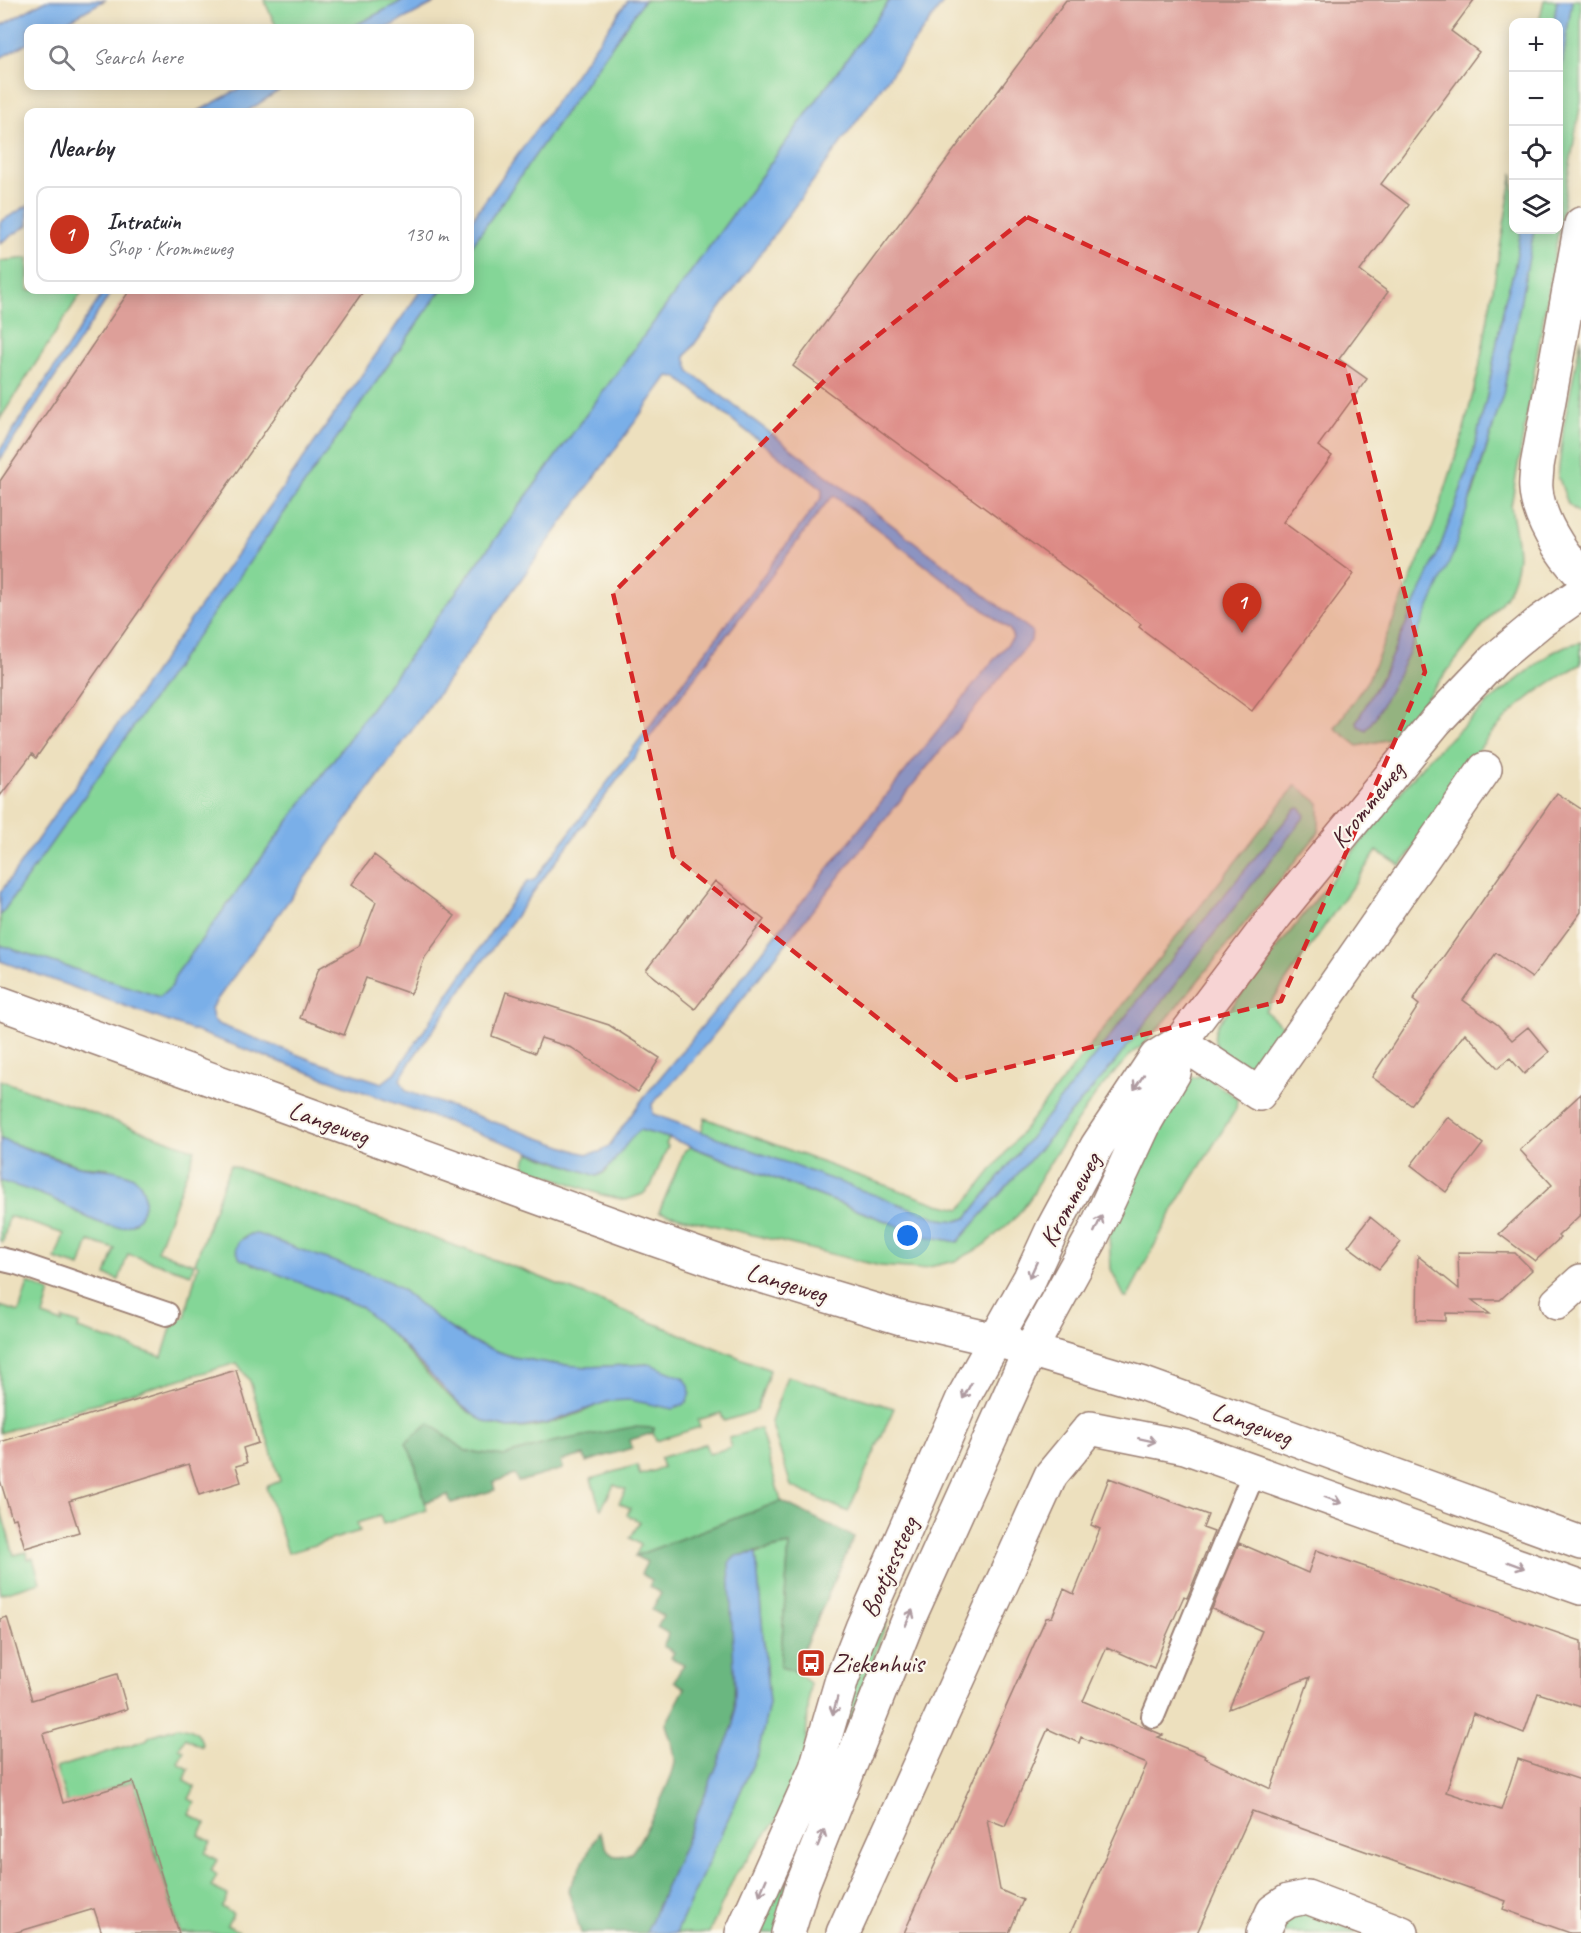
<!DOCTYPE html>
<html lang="en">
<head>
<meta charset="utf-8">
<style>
  body { margin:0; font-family:Caveat,sans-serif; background:#f7f7f7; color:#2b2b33 }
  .controls { position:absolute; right:18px; top:18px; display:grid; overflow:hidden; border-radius:12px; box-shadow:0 3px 15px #0003 }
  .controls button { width:54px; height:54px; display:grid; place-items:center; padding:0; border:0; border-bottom:2px solid #e1e1e2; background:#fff; color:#2b2b33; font:30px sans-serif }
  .you { position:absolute; left:908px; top:1236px; width:21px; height:21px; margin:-15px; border:4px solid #fff; border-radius:50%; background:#1a73e8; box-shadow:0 0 0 9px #1a73e833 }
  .badge { display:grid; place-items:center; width:39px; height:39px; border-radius:50%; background:#c8321e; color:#fff; font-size:20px; font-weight:700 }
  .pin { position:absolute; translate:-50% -50px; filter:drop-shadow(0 2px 3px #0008) }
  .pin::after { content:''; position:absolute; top:32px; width:21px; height:18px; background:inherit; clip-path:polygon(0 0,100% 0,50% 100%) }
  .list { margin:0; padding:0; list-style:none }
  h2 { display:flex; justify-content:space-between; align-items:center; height:78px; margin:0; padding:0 24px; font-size:26px }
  h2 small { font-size:20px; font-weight:400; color:#7c7c81 }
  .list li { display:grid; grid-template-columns:39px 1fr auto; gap:18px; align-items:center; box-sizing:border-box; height:96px; margin:0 12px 12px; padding:0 12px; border:2px solid #e1e1e2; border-radius:12px }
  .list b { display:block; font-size:22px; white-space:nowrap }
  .list p { margin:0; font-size:20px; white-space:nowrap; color:#7c7c81 }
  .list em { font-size:20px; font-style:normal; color:#7c7c81 }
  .icon { flex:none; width:33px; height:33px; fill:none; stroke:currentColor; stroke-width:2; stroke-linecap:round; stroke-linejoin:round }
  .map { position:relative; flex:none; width:1581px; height:1933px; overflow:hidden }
  .search { position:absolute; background:#fff; box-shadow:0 3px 15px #0003; left:24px; top:24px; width:450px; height:66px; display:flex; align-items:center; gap:15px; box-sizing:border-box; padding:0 21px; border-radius:12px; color:#7c7c81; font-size:22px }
  .panel { position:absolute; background:#fff; box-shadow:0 3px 15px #0003; left:24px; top:108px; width:450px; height:186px; border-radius:12px }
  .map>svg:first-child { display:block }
  .green { fill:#84d697; stroke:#677a61; stroke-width:1.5; fill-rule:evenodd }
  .forest { fill:#6bb780; stroke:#5a6b56; stroke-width:1.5 }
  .water { fill:#7aafe8; stroke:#62678a; stroke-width:1.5; fill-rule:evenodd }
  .building { fill:#dd9f99 }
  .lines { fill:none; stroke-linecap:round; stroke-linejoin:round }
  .lane-casing { stroke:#9c8074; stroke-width:26 }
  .street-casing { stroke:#9c8074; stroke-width:36 }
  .secondary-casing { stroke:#9c8074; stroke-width:36 }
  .lane { stroke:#fff; stroke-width:22 }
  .street { stroke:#fff; stroke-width:33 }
  .secondary { stroke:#fff; stroke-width:33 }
  .oneway { stroke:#ae9aa0 }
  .marked { fill:#d62828; fill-opacity:0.2; stroke:#d62828; stroke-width:4.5; stroke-dasharray:12 8; stroke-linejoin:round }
  .labels { text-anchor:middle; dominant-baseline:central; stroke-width:4.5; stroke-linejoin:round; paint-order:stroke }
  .street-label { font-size:26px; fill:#4a1f2b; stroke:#fbf7ec }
  .poi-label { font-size:26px; fill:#4a1f2b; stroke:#fbf7ec; text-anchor:start }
</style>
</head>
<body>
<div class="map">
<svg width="1581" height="1933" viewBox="0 0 1581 1933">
  <rect width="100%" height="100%" fill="#fbf7ec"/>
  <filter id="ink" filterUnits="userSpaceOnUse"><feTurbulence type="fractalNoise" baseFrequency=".0167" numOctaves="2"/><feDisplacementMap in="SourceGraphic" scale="12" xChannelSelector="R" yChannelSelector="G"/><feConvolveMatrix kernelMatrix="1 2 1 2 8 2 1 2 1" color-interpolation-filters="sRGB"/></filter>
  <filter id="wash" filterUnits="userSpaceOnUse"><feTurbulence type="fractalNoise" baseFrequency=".008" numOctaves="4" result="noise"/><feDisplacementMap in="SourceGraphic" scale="24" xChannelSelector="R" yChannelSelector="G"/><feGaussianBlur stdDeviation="1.35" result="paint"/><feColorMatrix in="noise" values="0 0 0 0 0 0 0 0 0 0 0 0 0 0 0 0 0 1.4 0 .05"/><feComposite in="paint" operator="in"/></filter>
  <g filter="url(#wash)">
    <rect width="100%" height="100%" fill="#ede0be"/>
    <path class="green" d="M 264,0 L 404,0 L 350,28 L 277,28 Z
      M 644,0 L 890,0 L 175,976 L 172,986 L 160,997 L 0,945 L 0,916 L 441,290 L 470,290 L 470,248 Z
      M 1544,0 L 1557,0 L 1554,22 L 1539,22 Z
      M 1572,0 L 1581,0 L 1581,101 L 1511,506 C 1517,545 1525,559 1506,596 L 1395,738 L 1358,746 L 1335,728 L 1368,680 L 1434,524 L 1462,437 L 1479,369 L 1513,173 L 1514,230 L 1521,230 L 1514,271 L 1505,300 L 1487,396 L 1473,453 L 1456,504 L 1438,553 L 1383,675 L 1357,721 L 1359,726 L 1473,494 L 1503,394 L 1534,230 L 1558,230 L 1559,85 Z
      M 28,258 L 28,290 L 83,290 L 0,419 L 0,261 Z
      M 1581,338 L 1581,515 L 1568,504 L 1558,476 L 1564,424 Z
      M 1581,642 L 1581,664 C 1563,675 1542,686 1526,700 C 1502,720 1477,746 1464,775 L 1401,866 L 1377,851 L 1265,1011 L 1287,1030 C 1260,1067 1259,1080 1217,1047 C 1213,1041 1214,1031 1218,1024 L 1393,801 L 1429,758 L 1490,701 L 1550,654 L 1565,646 Z
      M 1296,785 L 1319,803 L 1319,832 L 1166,1020 L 1141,1047 L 1133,1052 L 1098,1091 L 1071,1130 L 1042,1175 L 1033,1194 L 1018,1215 L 982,1247 L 955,1261 L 920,1269 L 880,1266 L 659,1212 L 685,1150 L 691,1147 L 925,1236 L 958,1242 L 1111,1067 L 1304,816 L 1299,808 L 1294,810 L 1141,997 L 967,1218 L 957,1221 L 940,1219 L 701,1133 L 705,1118 L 834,1167 L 938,1204 L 961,1209 Z
      M 1203,1075 L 1237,1098 L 1236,1109 L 1174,1208 L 1127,1298 L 1125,1298 L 1111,1269 L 1109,1236 L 1180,1081 Z
      M 0,1080 L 195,1150 L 157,1251 L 194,1264 L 191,1274 L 128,1254 L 119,1280 L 106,1275 L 115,1249 L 89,1241 L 80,1267 L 55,1259 L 64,1234 L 9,1216 L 3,1242 L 0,1241 L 0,1181 C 19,1187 40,1192 57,1201 C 82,1214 106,1233 135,1223 L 108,1168 L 80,1166 L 0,1139 Z
      M 640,1130 L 669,1138 L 666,1144 L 668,1146 L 651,1186 L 643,1194 L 626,1200 L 602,1195 L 525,1167 L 526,1158 L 530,1153 L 597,1176 L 606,1172 L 622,1147 Z
      M 230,1165 L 525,1271 L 770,1370 L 756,1411 L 724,1421 L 721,1413 L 698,1420 L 700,1427 L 656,1441 L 653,1433 L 654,1429 L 552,1442 L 504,1456 L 466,1451 L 429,1423 L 406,1443 L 414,1460 L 427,1510 L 383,1524 L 380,1516 L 357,1523 L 360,1531 L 288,1553 L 266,1487 L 280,1481 L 250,1381 L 237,1363 L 110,1399 L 0,1433 L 0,1306 L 19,1312 L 28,1283 L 50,1292 L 43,1316 L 62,1323 L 63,1319 L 79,1324 L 78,1329 L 162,1357 L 173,1322 L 185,1317 L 198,1265 L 195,1263 ZM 250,1234 L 402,1290 L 445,1325 L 472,1342 L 513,1357 L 554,1364 L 587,1367 L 650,1364 L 673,1409 C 652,1404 631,1397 610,1401 C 599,1403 590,1409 580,1413 C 559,1421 533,1430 509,1428 C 450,1422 408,1339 360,1306 C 350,1300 339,1295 328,1289 C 300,1272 271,1255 242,1238 Z
      M 787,1376 L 894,1408 L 848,1512 L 791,1486 L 771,1422 Z
      M 760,1428 L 781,1501 L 635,1556 L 641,1545 L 630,1538 L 640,1522 L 627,1515 L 630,1508 L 619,1503 L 626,1490 L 614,1485 L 601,1509 L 600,1508 L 591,1479 L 637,1465 L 640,1475 L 663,1468 L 660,1458 L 705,1444 L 709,1454 L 731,1447 L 729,1438 Z
      M 0,1507 L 14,1555 L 27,1552 L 28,1559 L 33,1558 L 40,1582 L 0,1594 Z
      M 789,1545 L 780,1666 L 794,1671 L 810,1683 L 805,1754 L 781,1814 L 735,1875 L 709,1933 L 676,1933 L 758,1753 L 769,1704 L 756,1553 Z
      M 878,1617 L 887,1621 L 777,1933 L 754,1933 Z
      M 178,1727 C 192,1728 202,1733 202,1747 L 185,1738 L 179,1748 L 184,1751 L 178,1763 L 189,1769 L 184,1781 L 195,1787 L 189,1799 L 195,1802 L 189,1814 L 206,1824 L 199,1835 L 211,1842 L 205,1853 L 217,1860 L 211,1870 L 217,1875 L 211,1887 L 228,1895 L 222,1907 L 233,1914 L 227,1925 L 239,1931 L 238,1933 L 180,1933 L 133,1781 L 67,1803 L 56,1768 L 146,1740 L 150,1736 Z
      M 1285,1906 L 1356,1931 L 1355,1933 L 1274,1933 Z"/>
    <path class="forest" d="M 429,1423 L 466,1451 L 504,1456 L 552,1442 L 633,1427 L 654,1428 L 653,1433 L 630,1440 L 632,1448 L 586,1462 L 584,1455 L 561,1461 L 563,1469 L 518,1482 L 515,1475 L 493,1482 L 495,1490 L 451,1503 L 448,1495 L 425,1502 L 414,1460 L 406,1443 Z
      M 781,1501 L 854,1537 L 794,1671 L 780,1667 L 789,1545 L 736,1556 L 734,1724 L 686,1841 L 646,1933 L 581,1933 L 568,1890 L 599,1832 C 608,1847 606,1863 631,1853 C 642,1840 674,1777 675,1761 C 675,1749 669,1736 666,1724 L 685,1688 L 674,1681 L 684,1664 L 671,1658 L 674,1652 L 663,1646 L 669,1634 L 657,1627 L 663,1616 L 652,1610 L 661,1593 L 649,1587 L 652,1580 L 641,1574 L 647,1562 L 635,1556 Z"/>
    <path class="water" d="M 46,0 L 105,0 L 55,28 L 28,28 L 28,43 L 0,58 L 0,26 Z
      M 404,0 L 440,0 L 387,28 L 350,28 Z
      M 628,0 L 644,0 L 470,248 L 470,222 Z
      M 890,0 L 945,0 L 685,357 L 690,372 L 1032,631 L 1031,641 C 949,738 870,838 791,937 C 746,993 703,1053 652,1104 L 653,1114 L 940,1219 L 957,1221 L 967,1218 L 1141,997 L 1294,810 L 1299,808 L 1302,810 L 1305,816 L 1111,1067 L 958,1242 L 925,1236 L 669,1138 L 640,1130 C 622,1144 615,1167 597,1176 L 0,961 L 0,945 L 160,997 L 172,986 L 175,976 ZM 668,376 L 676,377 L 822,489 L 822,497 L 534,880 L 527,882 L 516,895 L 395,1073 L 382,1083 L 314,1061 L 218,1024 L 213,1019 L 211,1008 ZM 834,496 L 1010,630 L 1013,638 L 991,663 L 724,1000 L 644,1097 L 609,1146 L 600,1152 L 588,1154 L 579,1152 L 406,1091 L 400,1079 L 412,1059 L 547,873 L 827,502 Z
      M 1557,0 L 1572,0 L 1559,85 L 1558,22 L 1554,22 Z
      M 244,86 L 286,86 L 246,112 L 197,112 Z
      M 28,205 L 28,225 L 0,243 L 0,222 Z
      M 1521,230 L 1534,230 L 1503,394 L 1453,554 L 1402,667 L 1376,716 L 1366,730 L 1358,726 L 1357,721 L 1383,675 L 1438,553 L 1456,504 L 1473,453 L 1487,396 L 1505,300 L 1514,271 Z
      M 105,290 L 113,290 L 0,460 L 0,450 Z
      M 421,290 L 441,290 L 0,916 L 0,893 Z
      M 0,1139 C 26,1148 52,1159 79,1166 C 97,1170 115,1167 133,1177 C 139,1180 144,1188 144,1195 C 145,1204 144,1210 139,1217 C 121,1243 77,1211 57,1201 C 39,1192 18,1187 0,1181 Z
      M 250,1234 L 257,1234 L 388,1281 L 402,1290 L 445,1325 L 472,1342 L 513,1357 L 554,1364 L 588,1367 L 650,1364 L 684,1378 L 689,1385 L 690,1393 L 687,1401 L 681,1406 L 673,1409 L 630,1400 L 609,1401 L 548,1423 L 524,1427 L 509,1428 L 488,1423 L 478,1418 L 456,1401 L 397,1339 L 359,1306 L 240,1259 L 236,1249 L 238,1242 Z
      M 756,1553 L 769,1704 L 758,1753 L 676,1933 L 646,1933 L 686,1841 L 734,1724 L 735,1691 L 729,1563 L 736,1556 Z"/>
    <g id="blocks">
      <path class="building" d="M 1066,0 L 1474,0 L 1451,31 L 1479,52 L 1381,184 L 1409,205 L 1360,271 L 1388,292 L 1339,359 L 1367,379 L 1318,446 L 1332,456 L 1283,522 L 1354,574 L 1252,711 L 1139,627 L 1141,624 L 793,366 Z
        M 130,290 L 364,290 L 36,758 L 32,754 L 0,796 L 0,481 Z
        M 1557,793 L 1581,809 L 1581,912 L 1532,978 L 1496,953 L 1463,1000 L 1498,1025 L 1512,1040 L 1528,1027 L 1549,1052 L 1524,1074 L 1510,1058 L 1498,1068 L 1465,1033 L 1411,1105 L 1372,1077 L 1419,1005 L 1413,1000 L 1421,987 L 1430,976 Z
        M 374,855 L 455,916 L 425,957 L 411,994 L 366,978 L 344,1035 L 300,1018 L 319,968 L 359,946 L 376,902 L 352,884 Z
        M 715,881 L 764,920 L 695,1009 L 646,970 Z
        M 506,992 L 609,1025 L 660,1058 L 638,1092 L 572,1048 L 541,1038 L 535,1053 L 492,1036 Z
        M 1581,1094 L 1581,1216 L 1580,1215 L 1558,1236 L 1560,1238 L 1535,1261 L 1499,1234 L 1552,1185 L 1520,1150 Z
        M 1448,1117 L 1483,1144 L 1446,1192 L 1411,1165 Z
        M 1370,1217 L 1401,1242 L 1379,1269 L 1348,1246 Z
        M 1458,1252 L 1515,1253 L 1532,1270 L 1500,1300 L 1472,1300 L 1490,1314 L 1446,1313 L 1446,1321 L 1417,1320 L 1418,1256 L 1459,1289 Z
        M 236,1370 L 258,1443 L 243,1448 L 247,1463 L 236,1466 L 241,1482 L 199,1495 L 189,1464 L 69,1501 L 79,1532 L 25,1548 L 16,1518 L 12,1519 L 0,1480 L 0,1442 Z
        M 1109,1478 L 1208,1515 L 1203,1528 L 1214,1532 L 1187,1598 L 1184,1596 L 1164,1641 L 1154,1668 L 1107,1647 L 1083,1701 L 1163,1735 L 1158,1737 L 1205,1756 L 1204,1758 L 1271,1789 L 1310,1677 L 1229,1709 L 1262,1631 L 1212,1609 L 1239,1543 L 1308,1573 L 1316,1550 L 1581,1641 L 1581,1707 L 1538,1693 L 1524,1733 L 1473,1713 L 1446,1792 L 1501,1810 L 1518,1759 L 1581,1780 L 1581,1933 L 1570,1933 L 1503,1909 L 1506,1901 L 1252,1811 L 1197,1933 L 1071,1933 L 1147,1764 L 1081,1737 L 1079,1743 L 1048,1729 L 1005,1826 L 987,1819 L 1000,1890 L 1023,1900 L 1009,1933 L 904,1933 L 1046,1618 L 1052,1617 L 1064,1589 L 1074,1594 L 1100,1529 L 1091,1525 Z
        M 7,1617 L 32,1700 L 117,1674 L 127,1709 L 43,1734 L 63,1803 L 133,1782 L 179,1933 L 102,1933 L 94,1909 L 14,1933 L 0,1933 L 0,1619 Z"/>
    </g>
  </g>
  <g filter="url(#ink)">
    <use href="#blocks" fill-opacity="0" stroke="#9c8074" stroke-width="1.5"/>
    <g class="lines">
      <g class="lane-casing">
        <path id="lane" d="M 0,1259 L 17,1263 L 167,1314
          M 1153,1716 L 1254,1472"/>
      </g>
      <g class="street-casing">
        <path id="street" d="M 1581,224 L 1537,466 C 1537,473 1535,482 1536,489 C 1538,518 1561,554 1581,574
          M 1180,1042 L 1259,1094 L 1485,769
          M 1557,1303 L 1581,1281
          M 843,1933 L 1051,1475 L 1090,1428 L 1185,1447 L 1581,1588
          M 1263,1933 L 1273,1911 L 1288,1901 L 1307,1897 L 1402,1933"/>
      </g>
      <g class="secondary-casing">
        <path id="secondary" d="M 0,1003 L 642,1235 L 745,1271 L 901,1318 L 996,1340 L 1141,1383 L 1581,1543
          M 742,1933 L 816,1768 L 842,1679 L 862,1628 L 964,1396 L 1030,1278 L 1053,1228 L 1097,1146 L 1156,1057 L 1180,1042 L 1276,915 L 1436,721 L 1494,660 L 1541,621 L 1581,593
          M 788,1933 L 802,1886 L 909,1618 L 1030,1350 L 1091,1239 L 1146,1121 L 1174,1073 L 1180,1042"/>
      </g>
      <use href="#lane" class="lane"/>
      <use href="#street" class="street"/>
      <use href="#secondary" class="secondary"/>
    </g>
    <defs><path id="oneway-shaft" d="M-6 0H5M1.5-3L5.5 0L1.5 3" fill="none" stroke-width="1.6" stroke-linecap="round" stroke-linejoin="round" transform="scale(1.5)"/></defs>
    <g class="oneway">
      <use href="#oneway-shaft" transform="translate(1139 1082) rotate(124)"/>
      <use href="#oneway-shaft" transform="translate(1098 1224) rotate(-65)"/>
      <use href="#oneway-shaft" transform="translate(1033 1270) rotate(115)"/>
      <use href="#oneway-shaft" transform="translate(967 1391) rotate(118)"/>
      <use href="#oneway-shaft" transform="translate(1147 1440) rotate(12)"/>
      <use href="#oneway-shaft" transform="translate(1333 1500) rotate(20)"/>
      <use href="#oneway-shaft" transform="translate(1516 1565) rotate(20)"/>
      <use href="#oneway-shaft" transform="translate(909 1618) rotate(-66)"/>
      <use href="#oneway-shaft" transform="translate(835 1706) rotate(105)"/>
      <use href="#oneway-shaft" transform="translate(821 1838) rotate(-68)"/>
      <use href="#oneway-shaft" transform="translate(763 1887) rotate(113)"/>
    </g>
  </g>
  <path class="marked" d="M 1027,217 L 1346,366 L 1425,672 L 1281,1001 L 956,1080 L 673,856 L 613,593 L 838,367 Z"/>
  <defs>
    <g id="bus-square" transform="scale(1.5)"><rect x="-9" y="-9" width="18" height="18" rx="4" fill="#c8321e" stroke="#fbf7ec"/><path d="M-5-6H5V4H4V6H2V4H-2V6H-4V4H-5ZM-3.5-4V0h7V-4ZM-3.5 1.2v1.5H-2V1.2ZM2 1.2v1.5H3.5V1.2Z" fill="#fff"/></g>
  </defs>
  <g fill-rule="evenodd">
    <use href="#bus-square" x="811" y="1663"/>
  </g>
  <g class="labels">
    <g class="street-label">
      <text transform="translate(1367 805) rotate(-51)">Krommeweg</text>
      <text transform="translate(329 1123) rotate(20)">Langeweg</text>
      <text transform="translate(1070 1200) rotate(-62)">Krommeweg</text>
      <text transform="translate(787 1283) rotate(17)">Langeweg</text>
      <text transform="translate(1252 1424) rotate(20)">Langeweg</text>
      <text transform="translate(889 1567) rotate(-66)">Bootjessteeg</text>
    </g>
    <g class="poi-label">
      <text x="832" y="1663">Ziekenhuis</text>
    </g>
  </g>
</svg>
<div class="controls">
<button>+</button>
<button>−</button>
<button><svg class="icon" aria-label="locate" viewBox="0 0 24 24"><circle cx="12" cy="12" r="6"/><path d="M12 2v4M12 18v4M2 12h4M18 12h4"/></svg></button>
<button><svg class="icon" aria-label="layers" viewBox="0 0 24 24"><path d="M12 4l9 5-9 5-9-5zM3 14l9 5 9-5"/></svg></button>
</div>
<div class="you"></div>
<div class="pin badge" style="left:1242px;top:633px">1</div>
<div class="search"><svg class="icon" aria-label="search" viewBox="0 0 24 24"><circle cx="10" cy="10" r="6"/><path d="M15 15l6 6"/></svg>Search here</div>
<section class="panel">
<h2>Nearby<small></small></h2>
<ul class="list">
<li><span class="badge">1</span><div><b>Intratuin</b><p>Shop · Krommeweg</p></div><em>130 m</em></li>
</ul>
</section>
</div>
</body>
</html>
